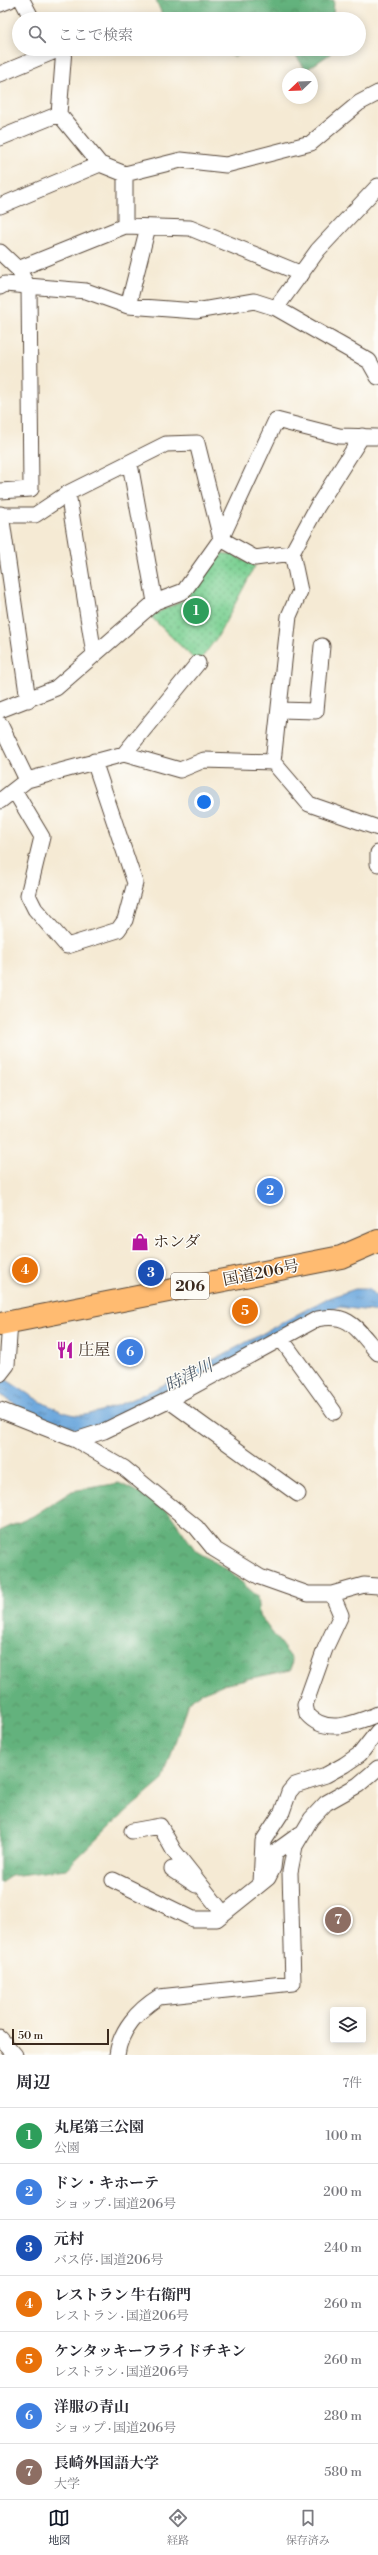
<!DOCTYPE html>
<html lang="ja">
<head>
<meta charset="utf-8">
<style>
  body { margin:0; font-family:"Libre Bodoni","Noto Serif JP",serif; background:#f2f2f3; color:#2b2b33 }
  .controls { position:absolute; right:12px; bottom:12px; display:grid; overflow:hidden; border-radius:4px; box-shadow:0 2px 10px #0003 }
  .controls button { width:36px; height:36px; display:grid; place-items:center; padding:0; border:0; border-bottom:1px solid #e1e1e2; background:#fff; color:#2b2b33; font:20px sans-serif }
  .compass { position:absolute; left:282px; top:68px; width:36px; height:36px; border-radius:50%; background:#fff; box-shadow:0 2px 10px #0003; rotate:247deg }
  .scale { position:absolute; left:12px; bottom:10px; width:97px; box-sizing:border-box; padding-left:4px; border:2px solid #3b2a1e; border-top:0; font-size:11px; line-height:14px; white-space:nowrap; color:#3b2a1e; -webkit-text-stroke:3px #fdfcf7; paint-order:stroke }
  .you { position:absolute; left:204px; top:802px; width:14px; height:14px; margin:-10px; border:3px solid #fff; border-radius:50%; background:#1a73e8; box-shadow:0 0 0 6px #1a73e833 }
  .badge { display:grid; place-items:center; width:26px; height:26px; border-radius:50%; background:#111827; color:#fff; font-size:13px; font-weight:700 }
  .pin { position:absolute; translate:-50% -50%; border:2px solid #fff; box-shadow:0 1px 4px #0006 }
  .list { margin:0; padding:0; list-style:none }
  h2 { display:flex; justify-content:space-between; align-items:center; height:52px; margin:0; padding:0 16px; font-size:17px }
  h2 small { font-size:13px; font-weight:400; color:#7c7c81 }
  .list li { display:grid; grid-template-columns:26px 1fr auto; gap:12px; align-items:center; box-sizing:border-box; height:56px; padding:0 16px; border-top:1px solid #e1e1e2 }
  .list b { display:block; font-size:15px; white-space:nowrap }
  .list p { margin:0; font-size:13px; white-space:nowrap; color:#7c7c81 }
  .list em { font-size:13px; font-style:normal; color:#7c7c81 }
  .icon { flex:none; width:22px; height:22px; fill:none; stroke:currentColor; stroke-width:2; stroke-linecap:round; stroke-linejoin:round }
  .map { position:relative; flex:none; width:378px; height:2055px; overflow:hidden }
  .search { position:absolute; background:#fff; box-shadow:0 2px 10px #0003; left:12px; right:12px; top:12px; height:44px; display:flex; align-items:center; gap:10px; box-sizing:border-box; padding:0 14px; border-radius:22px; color:#7c7c81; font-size:15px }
  .sheet { height:444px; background:#fff }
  nav { display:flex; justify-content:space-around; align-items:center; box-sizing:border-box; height:56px; border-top:1px solid #e1e1e2; background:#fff; font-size:11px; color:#7c7c81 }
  nav a { display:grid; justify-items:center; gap:2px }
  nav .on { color:#111827 }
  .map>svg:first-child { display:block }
  .forest { fill:url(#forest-crowns); stroke:#506e4e }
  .park { fill:url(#park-dots); stroke:#5b7d58 }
  .water { fill:url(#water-ripples); stroke:#54697e }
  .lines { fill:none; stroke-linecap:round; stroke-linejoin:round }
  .minor-casing { stroke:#574739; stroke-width:17 }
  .trunk-casing { stroke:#574739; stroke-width:24 }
  .minor { stroke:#fff; stroke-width:15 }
  .trunk { stroke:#ffbb71; stroke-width:22 }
  .labels { text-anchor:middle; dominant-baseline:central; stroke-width:3; stroke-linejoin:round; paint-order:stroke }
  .shield { fill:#fdfcf7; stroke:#75695f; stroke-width:1 }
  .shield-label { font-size:15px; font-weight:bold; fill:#3b2a1e }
  .poi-label { font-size:16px; fill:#3b2a1e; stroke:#fdfcf7; text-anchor:start }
  .street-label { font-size:16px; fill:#3b2a1e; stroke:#fdfcf7 }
  .water-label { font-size:17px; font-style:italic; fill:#4f5c6a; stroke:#fdfcf7 }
</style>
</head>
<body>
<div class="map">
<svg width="378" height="2055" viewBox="0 0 378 2055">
  <defs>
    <pattern id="forest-crowns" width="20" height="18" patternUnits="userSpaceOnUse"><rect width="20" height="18" fill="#64b27d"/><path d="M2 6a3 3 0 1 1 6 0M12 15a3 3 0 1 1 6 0" fill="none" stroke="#549166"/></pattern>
    <pattern id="park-dots" width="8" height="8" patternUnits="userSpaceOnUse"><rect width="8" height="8" fill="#7bd093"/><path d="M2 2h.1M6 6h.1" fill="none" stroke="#66a977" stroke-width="1.8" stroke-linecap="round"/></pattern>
    <pattern id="water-ripples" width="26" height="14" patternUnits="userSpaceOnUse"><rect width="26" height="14" fill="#6da8dd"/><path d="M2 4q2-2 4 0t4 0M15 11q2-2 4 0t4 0" fill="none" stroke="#5b89b3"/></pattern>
  </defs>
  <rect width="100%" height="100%" fill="#fdfcf7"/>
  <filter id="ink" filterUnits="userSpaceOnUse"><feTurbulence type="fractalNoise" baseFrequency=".025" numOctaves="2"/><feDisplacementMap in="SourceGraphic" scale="8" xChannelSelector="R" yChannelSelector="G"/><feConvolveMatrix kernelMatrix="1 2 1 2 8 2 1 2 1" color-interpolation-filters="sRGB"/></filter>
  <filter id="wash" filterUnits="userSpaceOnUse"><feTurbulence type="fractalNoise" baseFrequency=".012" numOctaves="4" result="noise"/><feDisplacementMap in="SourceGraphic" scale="16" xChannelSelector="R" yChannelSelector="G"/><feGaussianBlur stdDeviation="0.9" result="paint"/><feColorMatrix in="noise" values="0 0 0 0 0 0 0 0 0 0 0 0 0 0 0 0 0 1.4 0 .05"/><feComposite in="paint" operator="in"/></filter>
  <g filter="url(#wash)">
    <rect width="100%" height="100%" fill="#f5ead4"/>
    <path class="forest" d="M 156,0 L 334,0 L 333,19 L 164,19 Z
      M 206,49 L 268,49 L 234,56 Z
      M 291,49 L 331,49 L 330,54 L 306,70 Z
      M 119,1483 L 148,1497 L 168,1511 L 196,1551 L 228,1570 L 257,1596 L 259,1615 L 292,1659 L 291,1670 L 227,1683 L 201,1693 L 188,1702 L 163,1780 L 114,1822 L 66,1869 L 11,1876 L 0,1883 L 0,1531 L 33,1516 L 72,1491 Z"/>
    <path class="park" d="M 222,553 L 233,555 L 255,566 L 218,636 L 198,663 L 150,616 L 186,599 Z"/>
    <path class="water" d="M 355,1289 L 369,1289 L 378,1297 L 378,1312 L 340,1307 L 324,1312 L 233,1360 L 91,1430 C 51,1434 33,1414 0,1395 L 0,1363 L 5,1379 C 26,1392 49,1410 75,1415 C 110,1422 285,1320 326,1299 Z"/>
  </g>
  <g filter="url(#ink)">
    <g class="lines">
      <g class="minor-casing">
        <path id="minor" d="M 22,0 L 32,19
          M 0,4 L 10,0
          M 64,49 L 59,114 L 100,164 L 125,174 L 125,226
          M 0,74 L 60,49
          M 0,138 L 59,114
          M 125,174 L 181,160 L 226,165 L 311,143 L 359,103 L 378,93
          M 0,206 L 100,164
          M 0,252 L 18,269 L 29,288 L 31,489 L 0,491
          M 18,269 L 125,226 L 190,228 L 302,274
          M 0,287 L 5,284 L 86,291 L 128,306 L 196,311 L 254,301 L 276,308 L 369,361 L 378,377
          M 128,306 L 148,227
          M 276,308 L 318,250 L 378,186
          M 130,464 L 155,602
          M 68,493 L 94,654
          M 1,514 L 28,700
          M 0,515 L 35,515 L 68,493 L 166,444 L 197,443 L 221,539 L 255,558 L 292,553 L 300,591 L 289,616 L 273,762
          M 292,553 L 317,507 L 362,436
          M 0,710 L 56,688 L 155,602 L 184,591 L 221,539 L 276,420 L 339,436 L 377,437
          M 279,710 L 316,711 L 322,646
          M 0,724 L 27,780
          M 124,754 L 198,663
          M 14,790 L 42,837 L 28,895 L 35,909 L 67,946 L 118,930 L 125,920 L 135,883 L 94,761
          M 0,801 L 27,780 L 124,754 L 180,770 L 204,760 L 273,762 L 309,804 L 378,828
          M 378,853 L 378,864
          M 282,1340 L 334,1412
          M 0,1374 L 7,1365 L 10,1322
          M 168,1400 L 298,1494
          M 0,1410 L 76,1440 L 124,1468 L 196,1527 L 214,1549 L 260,1577 L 308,1594 L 332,1594 L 364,1585 L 378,1586
          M 76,1440 L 104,1431 L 168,1400 L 317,1319 C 351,1312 358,1331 378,1353
          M 332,1594 L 341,1615 L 325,1649 L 305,1705 L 307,1714 C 326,1736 355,1723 378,1714
          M 132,1831 L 160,1826 L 174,1851 L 223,1913
          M 172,1869 L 196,1885
          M 113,1880 L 193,1919 L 217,1919 L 268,1878 L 273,1868 L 275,1852 L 300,1834
          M 261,1883 L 263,1841 L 282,1812 L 289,1792 L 295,1785 L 326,1775 L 344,1765 L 360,1754 L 378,1731
          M 0,2038 L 15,2055
          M 117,2055 C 120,2030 138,2010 159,1997 L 293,1983 L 290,1872 L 295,1846 L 311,1819 L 326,1803 L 358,1785 L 378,1768"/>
      </g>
      <g class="trunk-casing">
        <path id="trunk" d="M 0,1324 L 341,1257 L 378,1241"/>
      </g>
      <use href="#minor" class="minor"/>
      <use href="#trunk" class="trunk"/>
    </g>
  </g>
  <defs>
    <g id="shop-bare" transform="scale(1.38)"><path d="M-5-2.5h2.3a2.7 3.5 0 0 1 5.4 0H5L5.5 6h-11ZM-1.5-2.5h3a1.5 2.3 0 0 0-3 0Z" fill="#b5179e" stroke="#fdfcf7" stroke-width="2.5" paint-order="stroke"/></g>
    <g id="restaurant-bare" transform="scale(1.38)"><path d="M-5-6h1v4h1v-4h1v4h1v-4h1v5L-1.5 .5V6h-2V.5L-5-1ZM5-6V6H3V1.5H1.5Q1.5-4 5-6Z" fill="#b5179e" stroke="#fdfcf7" stroke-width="2.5" paint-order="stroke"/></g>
  </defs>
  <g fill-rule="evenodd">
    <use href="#shop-bare" x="140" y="1242"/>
    <use href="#restaurant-bare" x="65" y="1350"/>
  </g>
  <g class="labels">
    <rect class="shield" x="171" y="1273" width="38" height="26" rx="3"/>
    <g class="shield-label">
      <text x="190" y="1286">206</text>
    </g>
    <g class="poi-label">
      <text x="153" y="1242">ホンダ</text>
      <text x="78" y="1350">庄屋</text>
    </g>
    <g class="street-label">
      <text transform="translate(261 1273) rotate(-11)">国道206号</text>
    </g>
    <g class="water-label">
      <text transform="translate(189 1376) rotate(-26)">時津川</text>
    </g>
  </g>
</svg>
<div class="controls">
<button><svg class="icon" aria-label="layers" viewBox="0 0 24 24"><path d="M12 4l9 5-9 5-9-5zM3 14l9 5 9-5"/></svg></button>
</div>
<svg class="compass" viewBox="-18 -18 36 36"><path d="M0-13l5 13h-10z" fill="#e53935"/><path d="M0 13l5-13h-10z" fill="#7c7c81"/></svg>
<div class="scale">50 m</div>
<div class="you"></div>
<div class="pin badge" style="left:196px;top:611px;background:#2e9e5b">1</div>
<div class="pin badge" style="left:270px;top:1191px;background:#3f7fe0">2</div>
<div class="pin badge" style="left:151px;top:1273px;background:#1a4fb4">3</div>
<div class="pin badge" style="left:25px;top:1270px;background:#e8710a">4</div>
<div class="pin badge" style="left:245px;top:1311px;background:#e8710a">5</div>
<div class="pin badge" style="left:130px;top:1352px;background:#3f7fe0">6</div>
<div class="pin badge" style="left:338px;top:1920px;background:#8d6e63">7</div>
<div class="search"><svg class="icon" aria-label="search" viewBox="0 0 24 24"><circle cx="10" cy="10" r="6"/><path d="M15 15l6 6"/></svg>ここで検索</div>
</div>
<section class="sheet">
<h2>周辺<small>7件</small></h2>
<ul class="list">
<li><span class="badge" style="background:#2e9e5b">1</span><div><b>丸尾第三公園</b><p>公園</p></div><em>100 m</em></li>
<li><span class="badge" style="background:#3f7fe0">2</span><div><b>ドン・キホーテ</b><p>ショップ · 国道206号</p></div><em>200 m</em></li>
<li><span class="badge" style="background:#1a4fb4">3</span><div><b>元村</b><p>バス停 · 国道206号</p></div><em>240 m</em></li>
<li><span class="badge" style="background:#e8710a">4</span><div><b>レストラン 牛右衛門</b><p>レストラン · 国道206号</p></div><em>260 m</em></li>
<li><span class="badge" style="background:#e8710a">5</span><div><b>ケンタッキーフライドチキン</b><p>レストラン · 国道206号</p></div><em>260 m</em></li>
<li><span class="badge" style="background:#3f7fe0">6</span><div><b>洋服の青山</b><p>ショップ · 国道206号</p></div><em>280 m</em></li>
<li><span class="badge" style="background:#8d6e63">7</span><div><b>長崎外国語大学</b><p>大学</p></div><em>580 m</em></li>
</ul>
</section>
<nav>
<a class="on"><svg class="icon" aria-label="map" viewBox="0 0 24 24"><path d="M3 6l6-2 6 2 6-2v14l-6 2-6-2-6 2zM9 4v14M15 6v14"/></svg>地図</a>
<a><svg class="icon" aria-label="directions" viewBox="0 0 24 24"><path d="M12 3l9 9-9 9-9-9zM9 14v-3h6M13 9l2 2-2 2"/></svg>経路</a>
<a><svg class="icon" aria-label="saved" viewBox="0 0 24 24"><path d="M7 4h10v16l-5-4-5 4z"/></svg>保存済み</a>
</nav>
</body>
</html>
